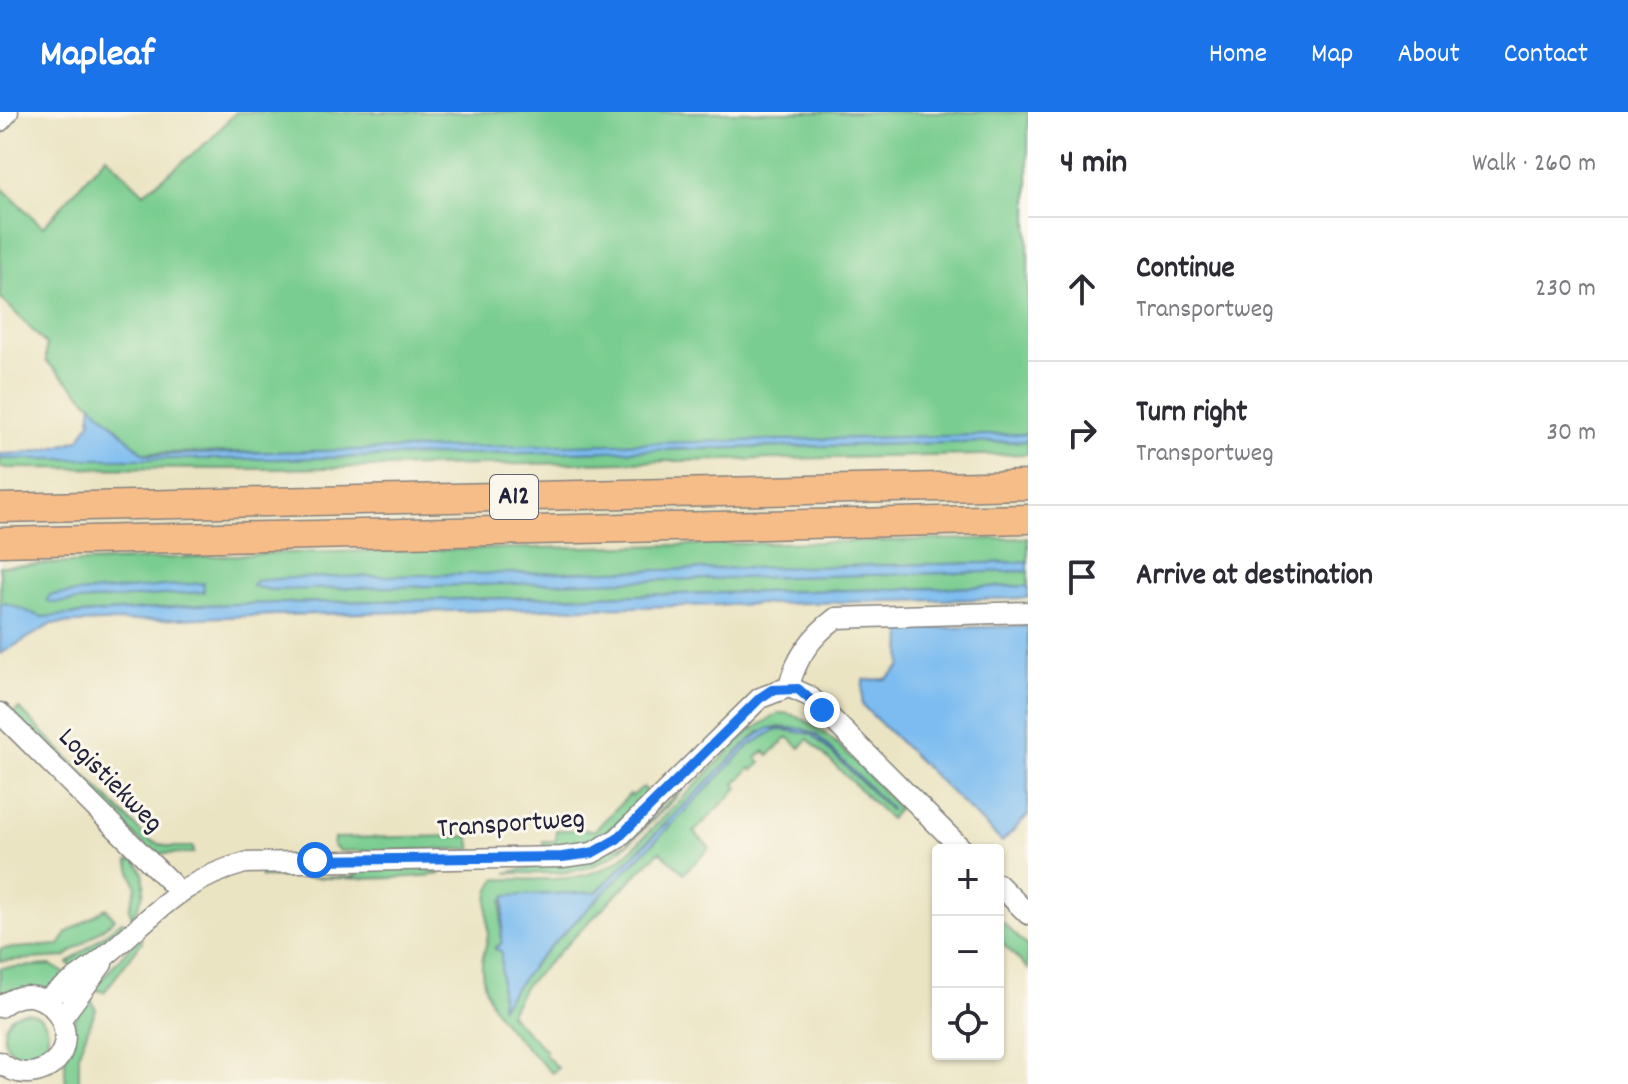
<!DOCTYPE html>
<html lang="en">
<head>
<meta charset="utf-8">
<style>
  body { margin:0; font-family:Dekko,sans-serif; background:#f7f7f7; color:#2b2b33 }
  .controls { position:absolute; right:24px; bottom:24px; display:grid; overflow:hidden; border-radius:8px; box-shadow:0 2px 6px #0004 }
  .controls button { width:72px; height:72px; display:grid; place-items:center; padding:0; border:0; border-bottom:2px solid #e1e1e2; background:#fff; color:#2b2b33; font:40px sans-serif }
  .stop { position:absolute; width:24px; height:24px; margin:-18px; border:6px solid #1a73e8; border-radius:50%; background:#fff }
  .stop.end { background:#1a73e8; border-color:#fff; box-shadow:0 2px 8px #0008 }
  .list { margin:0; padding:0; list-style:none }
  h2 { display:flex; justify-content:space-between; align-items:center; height:104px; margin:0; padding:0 32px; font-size:34px }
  h2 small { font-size:26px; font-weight:400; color:#7c7c81 }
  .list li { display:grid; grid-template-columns:52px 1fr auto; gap:24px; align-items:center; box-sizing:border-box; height:144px; padding:0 32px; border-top:2px solid #e1e1e2 }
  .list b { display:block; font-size:30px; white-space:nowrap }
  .list p { margin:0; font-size:26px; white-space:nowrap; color:#7c7c81 }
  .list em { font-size:26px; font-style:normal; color:#7c7c81 }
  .icon { flex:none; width:44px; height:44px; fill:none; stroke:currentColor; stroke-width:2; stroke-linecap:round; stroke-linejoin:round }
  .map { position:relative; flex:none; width:1028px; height:972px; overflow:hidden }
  header { display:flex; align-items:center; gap:48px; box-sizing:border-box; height:112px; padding:0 40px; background:#1a73e8; color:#fff }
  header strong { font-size:38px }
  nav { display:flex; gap:44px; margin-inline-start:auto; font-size:28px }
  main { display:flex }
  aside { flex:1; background:#fff }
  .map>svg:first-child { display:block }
  .green { fill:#7acd90; stroke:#4e7866; stroke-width:2; fill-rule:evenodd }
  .water { fill:#7bbcf0; stroke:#4e6f96; stroke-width:2 }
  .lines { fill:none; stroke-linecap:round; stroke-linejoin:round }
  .minor-casing { stroke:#86837f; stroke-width:23 }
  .highway-casing { stroke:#86837f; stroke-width:31 }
  .minor { stroke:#fff; stroke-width:20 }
  .highway { stroke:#f7bd88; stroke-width:28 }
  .route { stroke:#1a73e8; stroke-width:10 }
  .labels { text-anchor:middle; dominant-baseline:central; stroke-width:6; stroke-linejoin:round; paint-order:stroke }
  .shield { fill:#fbf7ec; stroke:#636270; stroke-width:2 }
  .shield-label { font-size:26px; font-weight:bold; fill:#22223b }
  .street-label { font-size:28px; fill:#22223b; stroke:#fbf7ec }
</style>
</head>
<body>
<header>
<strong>Mapleaf</strong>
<nav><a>Home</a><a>Map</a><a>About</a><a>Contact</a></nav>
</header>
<main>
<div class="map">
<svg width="1028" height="972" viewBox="0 0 1028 972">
  <rect width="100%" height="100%" fill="#fbf7ec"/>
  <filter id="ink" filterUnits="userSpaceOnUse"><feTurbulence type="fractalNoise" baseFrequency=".0125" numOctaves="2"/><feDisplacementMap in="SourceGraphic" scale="16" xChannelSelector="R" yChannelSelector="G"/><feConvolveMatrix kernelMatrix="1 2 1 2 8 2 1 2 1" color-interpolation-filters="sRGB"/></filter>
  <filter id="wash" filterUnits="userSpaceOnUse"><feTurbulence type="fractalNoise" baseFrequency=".006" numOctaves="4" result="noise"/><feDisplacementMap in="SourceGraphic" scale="32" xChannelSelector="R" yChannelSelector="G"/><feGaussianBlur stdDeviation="1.8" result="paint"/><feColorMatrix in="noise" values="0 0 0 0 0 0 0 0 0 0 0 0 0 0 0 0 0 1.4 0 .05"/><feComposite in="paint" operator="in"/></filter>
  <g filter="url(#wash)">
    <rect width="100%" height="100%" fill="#ebe4c3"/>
    <path class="green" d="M 236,0 L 1028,0 L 1028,322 L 396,339 L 143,341 L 46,249 L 46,232 L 0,185 L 0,74 L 43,115 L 106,44 L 144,81 L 211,27 Z
      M 1028,329 L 1028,342 L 275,357 L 0,356 L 0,347 L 276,347 Z
      M 1028,426 L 1028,450 L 256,469 L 1028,459 L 1028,474 L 200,493 L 42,505 L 0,492 L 0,454 L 282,441 Z
      M 19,596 L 150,729 L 169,735 L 193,735 L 194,741 L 153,742 L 13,601 Z
      M 779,601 C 816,598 874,671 899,696 L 890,707 L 808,627 L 800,636 L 788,625 L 769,643 L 764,639 L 756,646 L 761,651 L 753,658 L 750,656 L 735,672 L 738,676 L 694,720 L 710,736 L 684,761 L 660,739 L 524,875 L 509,902 L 546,939 L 544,942 L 558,956 L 552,961 C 522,930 484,902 482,856 C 481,842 488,834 488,820 C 488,801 484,782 496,767 C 544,767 591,774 629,740 L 747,621 ZM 778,615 L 803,617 L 817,623 L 891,699 L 812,622 L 777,617 L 750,633 L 538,847 L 501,894 L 501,839 L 495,835 L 501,832 L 502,789 L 596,780 L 749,629 L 759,620 Z
      M 684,674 C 680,684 665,696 656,705 C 599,763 585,762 506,761 L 626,732 Z
      M 643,675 L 650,682 C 614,718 594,732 543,737 L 543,729 L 556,729 L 556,718 L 595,718 L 630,682 L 632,684 Z
      M 469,724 L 472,737 L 340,739 L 333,734 L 334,726 Z
      M 134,748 C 152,763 143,789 132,805 L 129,797 L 136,775 L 128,749 Z
      M 424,756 L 441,762 C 381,770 322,765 261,765 L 261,758 L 281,757 L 291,766 L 353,765 L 362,757 Z
      M 106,796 L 115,807 L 65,845 L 0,849 L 0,837 L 59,833 L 68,820 Z
      M 998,806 L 1028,835 L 1028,857 L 998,827 Z
      M 122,809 L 127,812 L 75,859 L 68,851 Z
      M 140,823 L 142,830 L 104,880 L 93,877 Z
      M 51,853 L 69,864 L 47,876 L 0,881 L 0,856 Z
      M 88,882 L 96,897 L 79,940 L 79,972 L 66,972 C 62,940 71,909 88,882 Z
      M4 922a22 22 0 1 1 44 0a22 22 0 1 1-44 0Z"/>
    <path class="water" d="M 92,292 L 143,341 L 150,343 L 1028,322 L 1028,329 L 276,347 L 0,347 L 0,342 C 29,342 54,338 80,327 L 90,310 Z
      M 1028,450 L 1028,459 L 272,478 L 252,474 L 255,469 L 289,466 Z
      M 203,471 L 204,480 L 51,491 L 47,488 L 50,483 Z
      M 1028,474 L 1028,486 L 274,503 L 52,512 L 0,542 L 0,492 L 6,491 L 42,505 L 200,493 Z
      M 1028,514 L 1028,703 L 1002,730 L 862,593 L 863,568 L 886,567 L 901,554 L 902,517 Z
      M 769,616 L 803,617 L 817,623 L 892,698 L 812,622 L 777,617 L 750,633 L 538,847 L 501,894 L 501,839 L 495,837 L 501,832 L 505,784 L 597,780 L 749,629 Z"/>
  </g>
  <g filter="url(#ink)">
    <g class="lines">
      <g class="minor-casing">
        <path id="minor" d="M 0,9 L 8,0
          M 789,575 C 796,545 812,524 836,506 L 1028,500
          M 0,601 L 179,779
          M 998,772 L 1028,802
          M 44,889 C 65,873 89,859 109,841 C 156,801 182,768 245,751 L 562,745 L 592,741 L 617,727 L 760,586 L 789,575 L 809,584 L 963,738
          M 0,895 C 53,853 95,945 36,960 C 22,963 10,959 0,950
          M 61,907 L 102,852"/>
      </g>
      <g class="highway-casing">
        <path id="highway" d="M 0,396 L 1028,373
          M 0,430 L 1028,407"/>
      </g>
      <use href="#minor" class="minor"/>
      <use href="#highway" class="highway"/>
    </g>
  </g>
  <g class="lines" filter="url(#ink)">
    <path class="route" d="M 315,748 L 562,745 L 592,741 L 617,727 L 760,586 L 772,578 L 798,577 L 822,598"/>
  </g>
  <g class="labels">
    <rect class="shield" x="490" y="363" width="48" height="44" rx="6"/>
    <g class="shield-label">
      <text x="514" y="385">A12</text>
    </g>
    <g class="street-label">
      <text transform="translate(109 670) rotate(45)">Logistiekweg</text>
      <text transform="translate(511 714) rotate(-4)">Transportweg</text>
    </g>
  </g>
</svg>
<div class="controls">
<button>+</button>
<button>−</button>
<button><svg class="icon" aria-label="locate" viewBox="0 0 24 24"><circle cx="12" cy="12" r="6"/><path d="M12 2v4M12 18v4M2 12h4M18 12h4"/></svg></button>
</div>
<div class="stop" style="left:315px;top:748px"></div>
<div class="stop end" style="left:822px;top:598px"></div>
</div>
<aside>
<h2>4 min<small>Walk · 260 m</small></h2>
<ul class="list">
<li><svg class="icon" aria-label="ahead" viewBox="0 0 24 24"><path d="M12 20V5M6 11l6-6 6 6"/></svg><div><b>Continue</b><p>Transportweg</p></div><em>230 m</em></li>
<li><svg class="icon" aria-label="right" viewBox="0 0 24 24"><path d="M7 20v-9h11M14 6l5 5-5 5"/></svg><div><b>Turn right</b><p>Transportweg</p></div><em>30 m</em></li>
<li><svg class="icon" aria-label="arrive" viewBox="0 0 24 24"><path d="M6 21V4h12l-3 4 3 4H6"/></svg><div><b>Arrive at destination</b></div></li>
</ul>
</aside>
</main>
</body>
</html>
